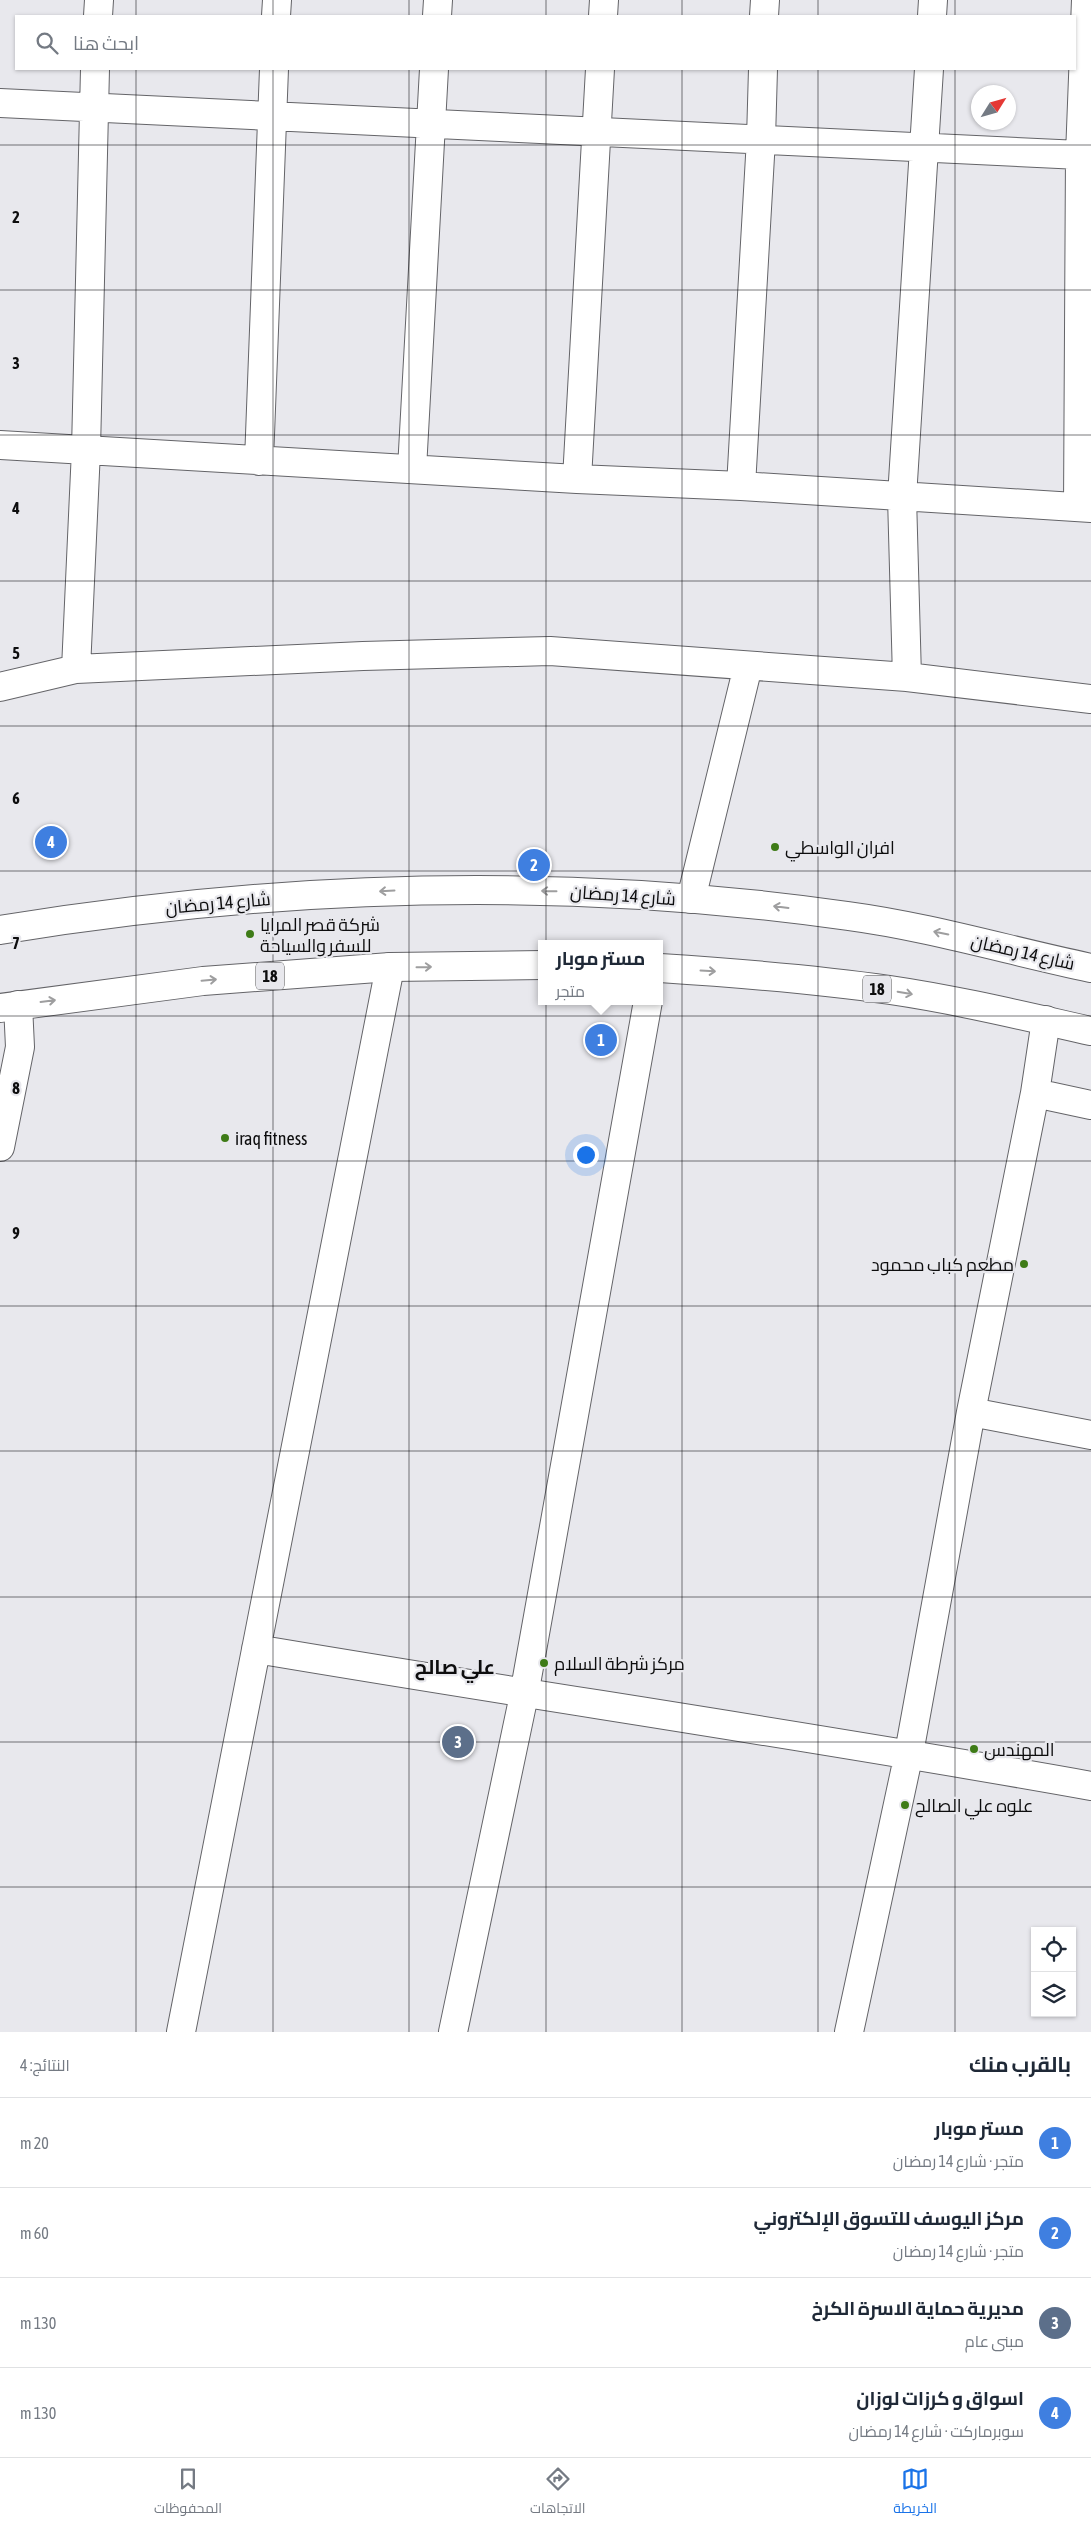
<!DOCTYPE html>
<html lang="ar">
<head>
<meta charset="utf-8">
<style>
  body { margin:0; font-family:"Asap Condensed",Cairo,sans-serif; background:#f2f2f3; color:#1f2937; direction:rtl }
  .controls { position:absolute; right:15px; bottom:15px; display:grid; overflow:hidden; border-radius:0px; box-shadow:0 1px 4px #0004 }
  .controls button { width:45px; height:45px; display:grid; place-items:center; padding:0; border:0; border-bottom:1px solid #e0e1e3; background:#fff; color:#1f2937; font:25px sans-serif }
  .compass { position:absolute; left:971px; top:85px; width:45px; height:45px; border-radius:50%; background:#fff; box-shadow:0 1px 4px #0004; rotate:53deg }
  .you { position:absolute; left:585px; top:1154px; width:18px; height:18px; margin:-12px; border:4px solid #fff; border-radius:50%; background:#1a73e8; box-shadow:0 0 0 8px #1a73e833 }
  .badge { display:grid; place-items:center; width:32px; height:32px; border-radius:50%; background:#1a73e8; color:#fff; font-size:16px; font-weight:700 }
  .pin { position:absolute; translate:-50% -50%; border:2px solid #fff; box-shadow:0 1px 5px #0006 }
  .popup { position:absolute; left:538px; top:940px; width:125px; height:65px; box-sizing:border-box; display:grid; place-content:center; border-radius:0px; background:#fff; filter:drop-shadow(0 1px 4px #0005); font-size:16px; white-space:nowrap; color:#747a83 }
  .popup b { font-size:19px; color:#1f2937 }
  .popup::after { content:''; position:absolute; left:50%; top:100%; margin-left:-10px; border:10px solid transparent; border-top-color:#fff }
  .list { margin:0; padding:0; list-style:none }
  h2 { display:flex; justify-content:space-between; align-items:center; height:65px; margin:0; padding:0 20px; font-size:21px }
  h2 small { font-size:16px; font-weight:400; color:#747a83 }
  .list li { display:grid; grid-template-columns:32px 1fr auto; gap:15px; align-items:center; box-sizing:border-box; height:90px; padding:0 20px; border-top:1px solid #e0e1e3 }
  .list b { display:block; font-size:19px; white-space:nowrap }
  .list p { margin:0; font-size:16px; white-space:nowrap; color:#747a83 }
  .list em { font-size:16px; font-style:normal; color:#747a83 }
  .icon { flex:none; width:28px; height:28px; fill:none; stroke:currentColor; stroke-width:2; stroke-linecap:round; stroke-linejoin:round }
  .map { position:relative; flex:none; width:1091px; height:2032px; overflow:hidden; direction:ltr }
  .search { position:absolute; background:#fff; box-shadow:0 1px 4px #0004; left:15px; right:15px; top:15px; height:55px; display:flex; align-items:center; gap:12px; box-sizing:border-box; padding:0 18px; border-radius:0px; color:#747a83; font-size:19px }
  .sheet { height:425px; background:#fff }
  nav { display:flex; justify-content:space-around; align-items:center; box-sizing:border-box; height:70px; border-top:1px solid #e0e1e3; background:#fff; font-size:14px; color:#747a83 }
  nav a { display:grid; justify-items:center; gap:2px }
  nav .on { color:#1a73e8 }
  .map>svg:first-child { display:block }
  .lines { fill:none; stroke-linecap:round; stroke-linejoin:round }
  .street-casing { stroke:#646468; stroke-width:30 }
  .primary-casing { stroke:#646468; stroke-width:30 }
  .street { stroke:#fff; stroke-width:28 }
  .primary { stroke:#fff; stroke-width:28 }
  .oneway { stroke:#9e9e9f }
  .grid { fill:none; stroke:#0d0d0e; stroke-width:1; stroke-opacity:0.55 }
  .poi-dot { fill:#3e7b17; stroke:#e8e8ed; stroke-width:2 }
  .labels { text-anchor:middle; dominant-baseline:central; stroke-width:4.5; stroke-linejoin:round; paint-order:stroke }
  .shield { fill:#e8e8ed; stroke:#4f4f51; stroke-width:1 }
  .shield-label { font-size:16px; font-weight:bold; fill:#0d0d0e }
  .poi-label { font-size:18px; fill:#0d0d0e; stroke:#e8e8ed; text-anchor:start }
  .street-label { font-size:18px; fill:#0d0d0e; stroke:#e8e8ed }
  .quarter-label { font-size:20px; font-weight:bold; fill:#0d0d0e; stroke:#e8e8ed }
  .grid-label { font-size:16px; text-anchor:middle; font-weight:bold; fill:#0d0d0e; stroke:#e8e8ed; stroke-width:4.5; stroke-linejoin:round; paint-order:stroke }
</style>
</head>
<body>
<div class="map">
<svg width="1091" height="2032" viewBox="0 0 1091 2032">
  <rect width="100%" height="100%" fill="#e8e8ed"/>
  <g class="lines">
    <g class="street-casing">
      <path id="street" d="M 98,16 L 99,0
        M 276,16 L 277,0
        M 437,16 L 438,0
        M 603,16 L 604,0
        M 764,16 L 765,0
        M 932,16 L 933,0
        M 0,103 L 1080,155
        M 0,445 L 577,479 L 741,486 L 1091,508
        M 259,461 L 274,69
        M 412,469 L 434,69
        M 577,479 L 600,69
        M 741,486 L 761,139 L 763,69
        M 1078,507 L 1080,155 L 1086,0
        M 76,669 L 86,450 L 95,69
        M 907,677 L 902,497 L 929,69
        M 0,687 L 76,669 L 363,656 L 550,651 L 907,677 L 1091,699
        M 691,899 L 748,666
        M 1035,1093 L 1091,1105
        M 0,1147 L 20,1047 L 18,1005
        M 971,1412 L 1091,1435
        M 256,1649 C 534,1696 813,1736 1091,1786
        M 181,2032 L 390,967
        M 453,2032 L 524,1695 L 648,1001
        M 849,2032 L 909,1753 L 971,1412 L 1035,1093 L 1046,1020"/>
    </g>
    <g class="primary-casing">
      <path id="primary" d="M 0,930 C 280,884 567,876 848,916 C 930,927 1010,951 1091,968
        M 660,968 C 737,973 814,979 890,990 C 958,1000 1024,1016 1091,1031
        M 0,1008 L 203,981 L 390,967 L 542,965"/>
    </g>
    <use href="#street" class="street"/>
    <use href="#primary" class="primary"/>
  </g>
  <defs><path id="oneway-shaft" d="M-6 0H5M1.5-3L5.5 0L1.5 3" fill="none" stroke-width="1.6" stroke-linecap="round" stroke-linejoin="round" transform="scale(1.25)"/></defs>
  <g class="oneway">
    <use href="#oneway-shaft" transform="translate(387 891) rotate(177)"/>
    <use href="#oneway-shaft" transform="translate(549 891) rotate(-179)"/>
    <use href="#oneway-shaft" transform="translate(781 907) rotate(-173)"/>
    <use href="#oneway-shaft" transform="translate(941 933) rotate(-169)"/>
    <use href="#oneway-shaft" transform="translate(424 967) rotate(-1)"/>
    <use href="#oneway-shaft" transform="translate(708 971) rotate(3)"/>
    <use href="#oneway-shaft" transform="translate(209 980) rotate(-5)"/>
    <use href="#oneway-shaft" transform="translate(905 993) rotate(10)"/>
    <use href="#oneway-shaft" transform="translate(48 1001) rotate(-7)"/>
  </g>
  <path class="grid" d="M 136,0 L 136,16M 273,0 L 273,16M 409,0 L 409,16M 546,0 L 546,16M 682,0 L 682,16M 818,0 L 818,16M 955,0 L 955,16M 136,69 L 136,2032M 273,69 L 273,2032M 409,69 L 409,2032M 546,69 L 546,2032M 682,69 L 682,2032M 818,69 L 818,2032M 955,69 L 955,2032M 0,145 L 1091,145M 0,290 L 1091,290M 0,435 L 1091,435M 0,581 L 1091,581M 0,726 L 1091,726M 0,871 L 1091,871M 0,1016 L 1091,1016M 0,1161 L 1091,1161M 0,1306 L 1091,1306M 0,1451 L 1091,1451M 0,1597 L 1091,1597M 0,1742 L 1091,1742M 0,1887 L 1091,1887"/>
  <g class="poi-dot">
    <circle cx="775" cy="847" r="5"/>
    <circle cx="250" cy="934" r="5"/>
    <circle cx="225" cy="1138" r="5"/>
    <circle cx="1024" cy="1264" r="5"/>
    <circle cx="544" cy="1663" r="5"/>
    <circle cx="974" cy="1749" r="5"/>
    <circle cx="905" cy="1805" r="5"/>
  </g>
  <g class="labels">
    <g class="shield">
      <rect x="256" y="962.5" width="28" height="27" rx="4"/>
      <rect x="863" y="975.5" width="28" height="27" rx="4"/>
    </g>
    <g class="shield-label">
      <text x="270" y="976">18</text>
      <text x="877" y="989">18</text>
    </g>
    <g class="poi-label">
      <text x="785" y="847">افران الواسطي</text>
      <text x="260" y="924">شركة قصر المرايا<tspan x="260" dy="21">للسفر والسياحة</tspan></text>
      <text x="235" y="1138">iraq fitness</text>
      <text x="1014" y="1264" text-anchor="end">مطعم كباب محمود</text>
      <text x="554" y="1663">مركز شرطة السلام</text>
      <text x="984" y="1749">المهندس</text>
      <text x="915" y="1805">علوه علي الصالح</text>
    </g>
    <g class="street-label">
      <text transform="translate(623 895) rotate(4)">شارع 14 رمضان</text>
      <text transform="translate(218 903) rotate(-5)">شارع 14 رمضان</text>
      <text transform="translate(1023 952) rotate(13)">شارع 14 رمضان</text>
    </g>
    <g class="quarter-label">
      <text x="455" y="1666">علي صالح</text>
    </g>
  </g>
  <g class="grid-label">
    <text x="16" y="223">2</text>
    <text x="16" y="369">3</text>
    <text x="16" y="514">4</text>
    <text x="16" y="659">5</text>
    <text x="16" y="804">6</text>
    <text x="16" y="949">7</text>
    <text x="16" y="1094">8</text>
    <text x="16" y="1239">9</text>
  </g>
</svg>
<div class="controls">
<button><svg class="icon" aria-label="locate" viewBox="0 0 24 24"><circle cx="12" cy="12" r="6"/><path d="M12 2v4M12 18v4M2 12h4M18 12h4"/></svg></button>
<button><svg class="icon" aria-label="layers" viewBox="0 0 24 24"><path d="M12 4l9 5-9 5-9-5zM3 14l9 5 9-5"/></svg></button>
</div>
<svg class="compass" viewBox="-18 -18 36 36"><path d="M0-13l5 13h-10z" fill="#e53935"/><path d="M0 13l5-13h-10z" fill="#747a83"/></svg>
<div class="you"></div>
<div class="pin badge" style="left:601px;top:1040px;background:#3f7fe0">1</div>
<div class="popup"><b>مستر موبار</b>متجر</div>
<div class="pin badge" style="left:534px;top:865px;background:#3f7fe0">2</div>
<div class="pin badge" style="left:458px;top:1742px;background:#5c6f8a">3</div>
<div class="pin badge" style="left:51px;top:842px;background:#3f7fe0">4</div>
<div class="search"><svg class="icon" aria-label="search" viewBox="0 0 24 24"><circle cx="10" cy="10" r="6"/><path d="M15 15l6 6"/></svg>ابحث هنا</div>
</div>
<section class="sheet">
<h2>بالقرب منك<small>النتائج: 4</small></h2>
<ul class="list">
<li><span class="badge" style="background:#3f7fe0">1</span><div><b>مستر موبار</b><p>متجر · شارع 14 رمضان</p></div><em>20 m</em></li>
<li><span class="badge" style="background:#3f7fe0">2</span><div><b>مركز اليوسف للتسوق الإلكتروني</b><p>متجر · شارع 14 رمضان</p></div><em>60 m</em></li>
<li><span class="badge" style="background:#5c6f8a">3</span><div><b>مديرية حماية الاسرة الكرخ</b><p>مبنى عام</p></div><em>130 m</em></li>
<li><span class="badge" style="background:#3f7fe0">4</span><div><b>اسواق و كرزات لوزان</b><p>سوبرماركت · شارع 14 رمضان</p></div><em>130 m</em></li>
</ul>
</section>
<nav>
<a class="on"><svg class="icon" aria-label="map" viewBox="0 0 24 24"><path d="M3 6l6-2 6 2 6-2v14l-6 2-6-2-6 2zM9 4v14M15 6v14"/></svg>الخريطة</a>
<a><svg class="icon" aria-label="directions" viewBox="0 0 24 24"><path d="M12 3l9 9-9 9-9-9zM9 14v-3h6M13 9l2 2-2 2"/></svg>الاتجاهات</a>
<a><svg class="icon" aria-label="saved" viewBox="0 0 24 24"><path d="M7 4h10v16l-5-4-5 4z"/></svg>المحفوظات</a>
</nav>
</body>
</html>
